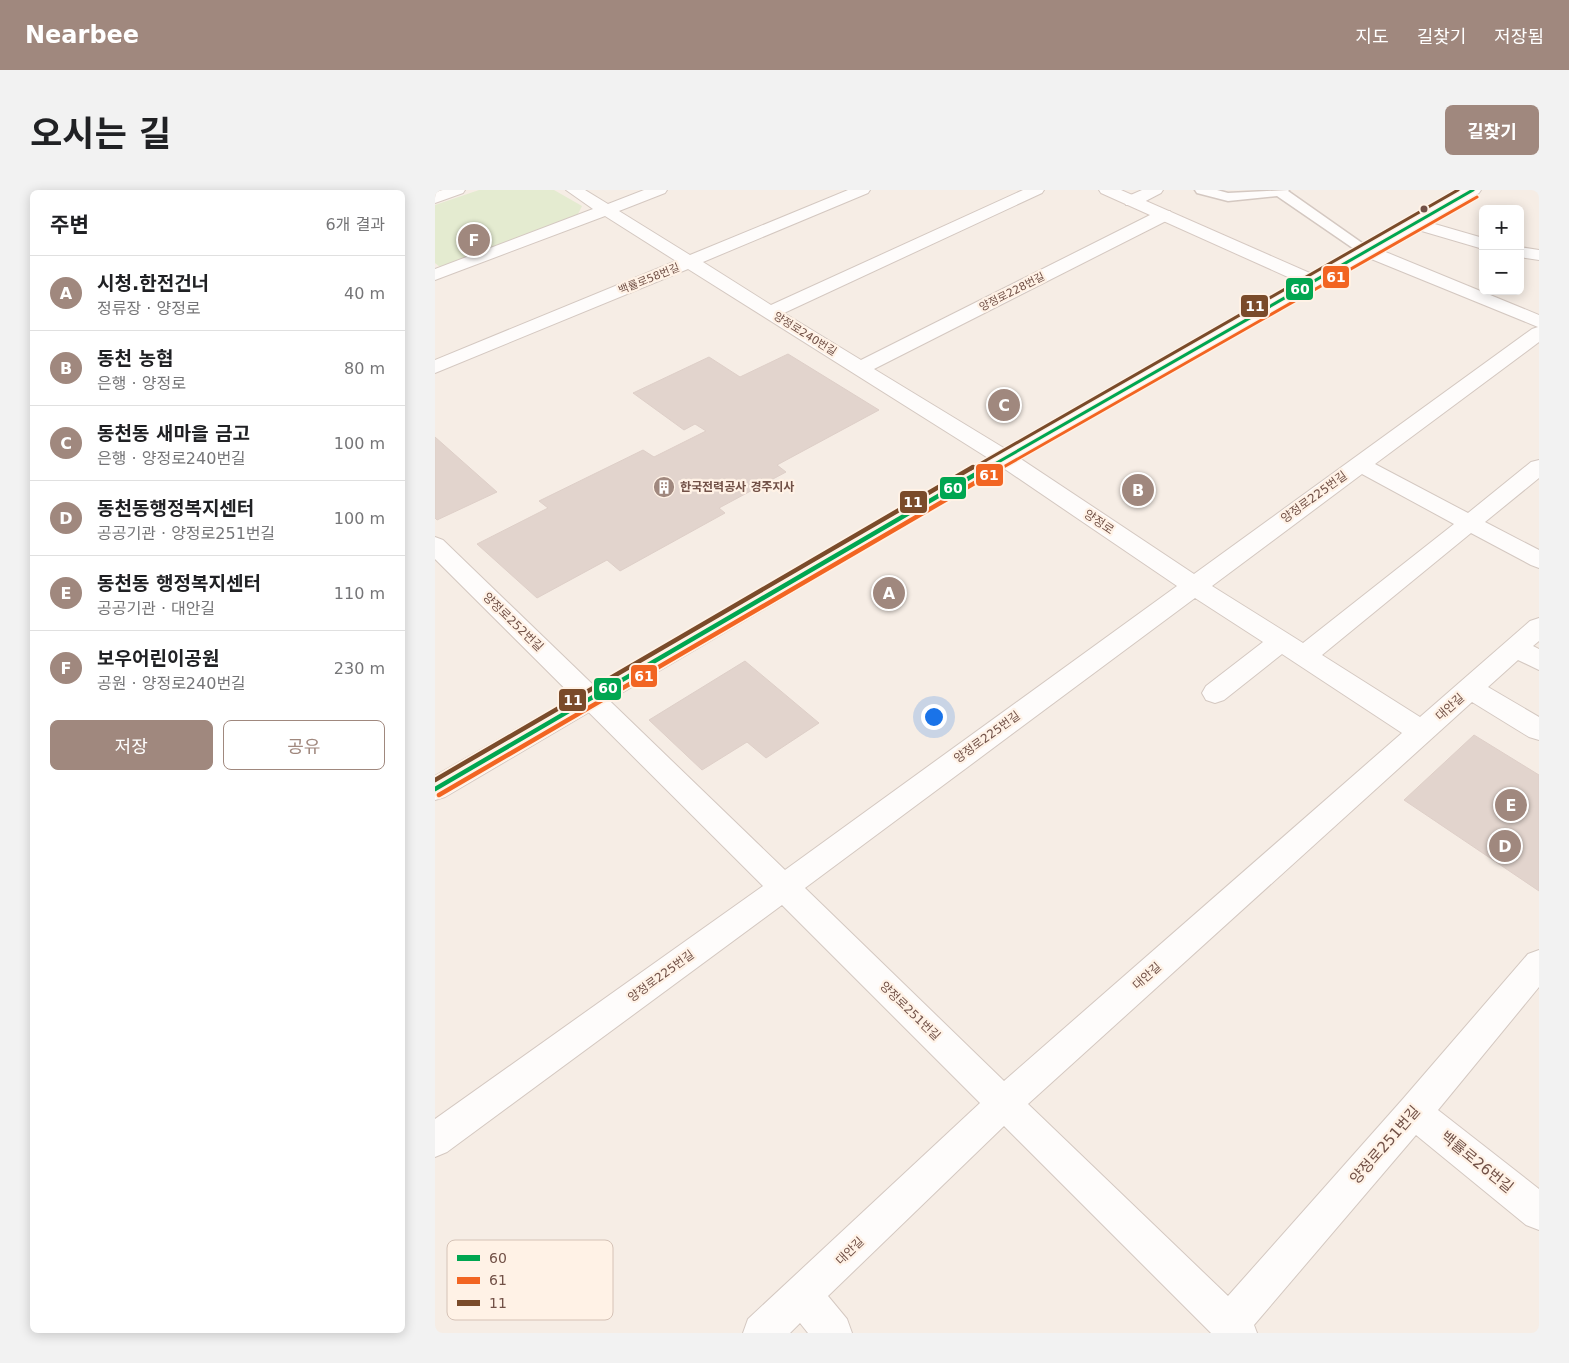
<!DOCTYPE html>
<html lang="ko">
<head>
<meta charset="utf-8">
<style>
  body { margin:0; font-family:"DejaVu Sans","Noto Sans KR",sans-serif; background:#f2f2f2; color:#202124 }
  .controls { position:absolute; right:15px; top:15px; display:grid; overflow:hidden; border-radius:8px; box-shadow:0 2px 12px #0003 }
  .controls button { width:45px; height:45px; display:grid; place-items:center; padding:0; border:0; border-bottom:1px solid #e0e0e0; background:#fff; color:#202124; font:25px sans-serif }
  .you { position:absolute; left:498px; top:526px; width:18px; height:18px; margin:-12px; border:4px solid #fff; border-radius:50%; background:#1a73e8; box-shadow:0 0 0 8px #1a73e833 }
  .badge { display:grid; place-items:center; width:32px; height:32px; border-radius:50%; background:#a0887e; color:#fff; font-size:16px; font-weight:700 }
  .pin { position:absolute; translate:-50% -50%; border:2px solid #fff; box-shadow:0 1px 5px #0006 }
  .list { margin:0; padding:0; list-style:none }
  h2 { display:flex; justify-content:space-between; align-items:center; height:65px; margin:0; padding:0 20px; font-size:21px }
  h2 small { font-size:16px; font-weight:400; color:#757577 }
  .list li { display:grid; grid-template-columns:32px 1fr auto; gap:15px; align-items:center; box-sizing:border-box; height:75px; padding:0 20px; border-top:1px solid #e0e0e0 }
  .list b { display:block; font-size:19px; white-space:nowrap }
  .list p { margin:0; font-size:16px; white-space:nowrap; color:#757577 }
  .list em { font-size:16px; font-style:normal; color:#757577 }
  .actions { display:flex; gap:10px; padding:15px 20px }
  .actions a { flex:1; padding:11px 0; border:1px solid #a0887e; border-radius:8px; text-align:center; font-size:18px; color:#a0887e }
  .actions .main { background:#a0887e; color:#fff }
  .map { position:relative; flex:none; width:1104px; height:1143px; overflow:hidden; border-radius:8px }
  header { display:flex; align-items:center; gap:30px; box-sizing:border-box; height:70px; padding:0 25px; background:#a0887e; color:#fff }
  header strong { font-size:24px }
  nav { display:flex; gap:28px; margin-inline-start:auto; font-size:18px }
  .intro { display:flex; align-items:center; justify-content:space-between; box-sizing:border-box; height:120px; padding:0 30px }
  h1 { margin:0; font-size:35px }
  .button { padding:12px 22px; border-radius:8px; background:#a0887e; color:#fff; font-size:18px; font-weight:700 }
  main { display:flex; gap:30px; padding:0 30px }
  aside { flex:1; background:#fff; border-radius:8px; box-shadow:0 2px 12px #0003 }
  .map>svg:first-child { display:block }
  .green { fill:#e4ebd0 }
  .building { fill:#e2d4cd; stroke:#decfc8 }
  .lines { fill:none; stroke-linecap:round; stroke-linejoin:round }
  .lane-casing { stroke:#d4c8c1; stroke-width:3 }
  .street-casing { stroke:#d4c8c1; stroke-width:2 }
  .secondary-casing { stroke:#d6c9c2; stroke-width:2 }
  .lane { fill:#fefcfb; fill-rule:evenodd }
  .street { fill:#fefcfb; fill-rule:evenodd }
  .secondary { fill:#fefcfb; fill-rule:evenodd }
  .bus-1-far1-casing { stroke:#fff2e6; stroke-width:5.5 }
  .bus-1-casing { stroke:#fff2e6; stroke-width:8 }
  .bus-2-far1-casing { stroke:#fff2e6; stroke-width:5.5 }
  .bus-2-casing { stroke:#fff2e6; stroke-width:8 }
  .bus-3-far1-casing { stroke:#fff2e6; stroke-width:5.5 }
  .bus-3-casing { stroke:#fff2e6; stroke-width:8 }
  .bus-1-far1 { stroke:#00a651; stroke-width:3 }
  .bus-1 { stroke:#00a651; stroke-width:4.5 }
  .bus-2-far1 { stroke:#f26522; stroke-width:3 }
  .bus-2 { stroke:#f26522; stroke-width:4.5 }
  .bus-3-far1 { stroke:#7a4b2a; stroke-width:3 }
  .bus-3 { stroke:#7a4b2a; stroke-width:4.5 }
  .bus-dot { fill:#725147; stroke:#fff2e6; stroke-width:2 }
  .labels { text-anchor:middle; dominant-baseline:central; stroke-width:4.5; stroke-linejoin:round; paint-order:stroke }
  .far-street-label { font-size:11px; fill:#725147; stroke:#fff2e6 }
  .poi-label { font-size:12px; font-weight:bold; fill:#725147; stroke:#fff2e6; text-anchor:start }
  .street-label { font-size:12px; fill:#725147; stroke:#fff2e6 }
  .near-street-label { font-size:15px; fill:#725147; stroke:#fff2e6 }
  .key { fill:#fff2e6; stroke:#d5c2b6; stroke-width:1 }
  .key-label { font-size:14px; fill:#725147 }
  .line-badge { stroke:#fff2e6; stroke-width:2 }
  .badge-label { font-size:14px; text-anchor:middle; font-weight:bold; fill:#fff }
</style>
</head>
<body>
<header>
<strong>Nearbee</strong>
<nav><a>지도</a><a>길찾기</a><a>저장됨</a></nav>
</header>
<div class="intro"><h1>오시는 길</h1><a class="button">길찾기</a></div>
<main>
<aside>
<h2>주변<small>6개 결과</small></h2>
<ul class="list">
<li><span class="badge">A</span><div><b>시청.한전건너</b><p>정류장 · 양정로</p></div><em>40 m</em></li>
<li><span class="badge">B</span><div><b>동천 농협</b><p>은행 · 양정로</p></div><em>80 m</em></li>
<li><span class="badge">C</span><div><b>동천동 새마을 금고</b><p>은행 · 양정로240번길</p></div><em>100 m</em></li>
<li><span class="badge">D</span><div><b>동천동행정복지센터</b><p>공공기관 · 양정로251번길</p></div><em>100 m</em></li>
<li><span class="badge">E</span><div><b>동천동 행정복지센터</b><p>공공기관 · 대안길</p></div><em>110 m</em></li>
<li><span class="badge">F</span><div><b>보우어린이공원</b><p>공원 · 양정로240번길</p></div><em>230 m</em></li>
</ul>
<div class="actions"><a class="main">저장</a><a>공유</a></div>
</aside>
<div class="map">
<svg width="1104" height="1143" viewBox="0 0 1104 1143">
  <rect width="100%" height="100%" fill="#f6ede5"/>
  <path class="green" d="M 44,0 L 119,0 L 147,16 L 142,26 L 5,77 L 0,73 L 0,15 Z"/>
  <path class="building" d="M 353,164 L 444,220 L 342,275 L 351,282 L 284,318 L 290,323 L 185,381 L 172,370 L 102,408 L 42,354 L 113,318 L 104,311 L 208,260 L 219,267 L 271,241 L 260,234 L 249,240 L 198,203 L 274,167 L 305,187 Z
    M 0,247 L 62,302 L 2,330 L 0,328 Z
    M 310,471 L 384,533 L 331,568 L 312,552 L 267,580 L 214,530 Z
    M 1039,545 L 1104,585 L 1104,701 L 969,610 Z"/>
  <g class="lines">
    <g class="lane-casing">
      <path id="lane" d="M 760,0 L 782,0 L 793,3 L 854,0 L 853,1 L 937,60 L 935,63 L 925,63 L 842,6 L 793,11 L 762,3 Z"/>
    </g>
    <g class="street-casing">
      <path id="street" d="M 131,0 L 150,0 L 173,14 L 209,0 L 232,0 L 230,3 L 184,21 L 255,65 L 413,0 L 435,0 L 433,3 L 268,72 L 336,115 L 588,0 L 609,0 L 607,3 L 349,123 L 426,170 L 723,21 L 735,21 L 737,25 L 735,29 L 439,179 L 577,263 L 759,384 L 1097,139 L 1103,137 L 924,64 L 921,60 L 924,56 L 930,55 L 936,56 L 1104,125 L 1104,152 L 940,274 L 1033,323 L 1096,272 L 1104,270 L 1104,288 L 1050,332 L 1104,360 L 1104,378 L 1096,375 L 1036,343 L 887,465 L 985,527 L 1095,431 L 1104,428 L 1104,451 L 1098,456 L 1104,459 L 1104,480 L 1083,470 L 1053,497 L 1104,527 L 1104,550 L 1094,547 L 1037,512 L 593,914 L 793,1106 L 967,910 L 1093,764 L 1104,760 L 1104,797 L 1003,920 L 1104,999 L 1104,1040 L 1091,1035 L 981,945 L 819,1135 L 822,1143 L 776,1143 L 569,936 L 393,1106 L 412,1129 L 417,1143 L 373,1143 L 365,1133 L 355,1143 L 308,1143 L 313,1129 L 545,913 L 347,715 L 12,962 L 0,967 L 0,929 L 328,696 L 0,369 L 0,347 L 8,350 L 350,680 L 742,396 L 561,273 L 253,79 L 0,183 L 0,170 L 241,71 L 170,26 L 0,90 L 0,79 L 158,19 ZM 927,284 L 1019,334 L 868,453 L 777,396 ZM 760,408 L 828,452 L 771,496 L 767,503 L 771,510 L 780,513 L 789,510 L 847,464 L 967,543 L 569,891 L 370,698 Z
        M 707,0 L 728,0 L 726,3 L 703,15 L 691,15 L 689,11 L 691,7 Z
        M 979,28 L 1048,48 L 1048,59 L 973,37 L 971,33 L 973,29 Z
        M 1085,57 L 1104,60 L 1104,70 L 1085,67 Z"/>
    </g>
    <g class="secondary-casing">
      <path id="secondary" d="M 7,0 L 30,0 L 28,3 L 0,13 L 0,2 Z
        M 664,0 L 686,0 L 877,84 L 1026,0 L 1046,0 L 1044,3 L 577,273 L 10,607 L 0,610 L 0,586 L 864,92 L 666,3 Z"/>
    </g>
    <use href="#lane" class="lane"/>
    <use href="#street" class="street"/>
    <use href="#secondary" class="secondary"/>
    <g class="bus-1-far1-casing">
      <path id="bus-1-far1" d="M 551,279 L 1038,0"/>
    </g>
    <g class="bus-1-casing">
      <path id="bus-1" d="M 0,599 L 553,277"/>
    </g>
    <g class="bus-2-far1-casing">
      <path id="bus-2-far1" d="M 565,279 L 1042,7"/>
    </g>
    <g class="bus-2-casing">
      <path id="bus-2" d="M 4,605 L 567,277"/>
    </g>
    <g class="bus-3-far1-casing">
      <path id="bus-3-far1" d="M 536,279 L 1023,0"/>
    </g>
    <g class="bus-3-casing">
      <path id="bus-3" d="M 0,590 L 538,277"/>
    </g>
    <use href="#bus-1-far1" class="bus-1-far1"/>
    <use href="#bus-1" class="bus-1"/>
    <use href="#bus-2-far1" class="bus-2-far1"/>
    <use href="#bus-2" class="bus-2"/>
    <use href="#bus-3-far1" class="bus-3-far1"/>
    <use href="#bus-3" class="bus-3"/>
  </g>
  <defs>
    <g id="building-disc" transform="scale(1.125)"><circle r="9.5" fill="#a0887e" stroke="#fff2e6"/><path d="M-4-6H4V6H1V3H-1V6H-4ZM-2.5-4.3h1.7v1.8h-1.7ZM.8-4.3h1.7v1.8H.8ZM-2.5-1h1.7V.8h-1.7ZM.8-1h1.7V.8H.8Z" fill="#fff"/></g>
  </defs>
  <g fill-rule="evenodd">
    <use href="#building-disc" x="229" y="297"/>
  </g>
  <circle class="bus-dot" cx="989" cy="19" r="4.5"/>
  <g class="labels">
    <g class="far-street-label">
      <text transform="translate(214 89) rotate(-22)">백률로58번길</text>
      <text transform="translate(577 102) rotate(-27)">양정로228번길</text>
      <text transform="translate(370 144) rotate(32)">양정로240번길</text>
    </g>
    <g class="poi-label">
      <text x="245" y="297">한국전력공사 경주지사</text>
    </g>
    <g class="street-label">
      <text transform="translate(879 307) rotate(-36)">양정로225번길</text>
      <text transform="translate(664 332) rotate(34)">양정로</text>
      <text transform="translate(78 432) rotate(44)">양정로252번길</text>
      <text transform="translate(1015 517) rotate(-42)">대안길</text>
      <text transform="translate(552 547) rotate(-36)">양정로225번길</text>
      <text transform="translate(226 786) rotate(-36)">양정로225번길</text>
      <text transform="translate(712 786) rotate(-42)">대안길</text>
      <text transform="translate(475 821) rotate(44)">양정로251번길</text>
      <text transform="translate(415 1061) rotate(-44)">대안길</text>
    </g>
    <g class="near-street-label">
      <text transform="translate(950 955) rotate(-49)">양정로251번길</text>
      <text transform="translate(1042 972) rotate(39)">백률로26번길</text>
    </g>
  </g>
  <rect x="12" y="1050" width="166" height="80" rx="8" class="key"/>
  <rect x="22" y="1065" width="23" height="6" fill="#00a651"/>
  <rect x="22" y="1087" width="23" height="7" fill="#f26522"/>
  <rect x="22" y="1110" width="23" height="6" fill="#7a4b2a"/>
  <g class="key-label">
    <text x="54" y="1073">60</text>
    <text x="54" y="1095">61</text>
    <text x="54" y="1118">11</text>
  </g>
  <g class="line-badge">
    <rect x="887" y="75" width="28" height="24" rx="5" fill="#f26522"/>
    <rect x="850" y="87" width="29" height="24" rx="5" fill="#00a651"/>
    <rect x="805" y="104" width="29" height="24" rx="5" fill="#7a4b2a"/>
    <rect x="540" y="273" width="29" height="24" rx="5" fill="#f26522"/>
    <rect x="504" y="286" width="28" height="24" rx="5" fill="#00a651"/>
    <rect x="464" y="300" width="29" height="24" rx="5" fill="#7a4b2a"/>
    <rect x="195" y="474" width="28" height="24" rx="5" fill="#f26522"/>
    <rect x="158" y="487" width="29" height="24" rx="5" fill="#00a651"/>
    <rect x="123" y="498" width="29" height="24" rx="5" fill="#7a4b2a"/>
  </g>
  <g class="badge-label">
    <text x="901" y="92">61</text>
    <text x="865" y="104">60</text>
    <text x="820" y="121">11</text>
    <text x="554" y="290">61</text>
    <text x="518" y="303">60</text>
    <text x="478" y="317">11</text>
    <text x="209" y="491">61</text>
    <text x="173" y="503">60</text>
    <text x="138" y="515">11</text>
  </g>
</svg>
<div class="controls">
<button>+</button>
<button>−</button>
</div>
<div class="you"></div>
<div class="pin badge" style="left:454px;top:403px">A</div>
<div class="pin badge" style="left:703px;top:300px">B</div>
<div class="pin badge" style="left:569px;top:215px">C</div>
<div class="pin badge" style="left:1070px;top:656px">D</div>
<div class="pin badge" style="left:1076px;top:615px">E</div>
<div class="pin badge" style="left:39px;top:50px">F</div>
</div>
</main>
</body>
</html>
